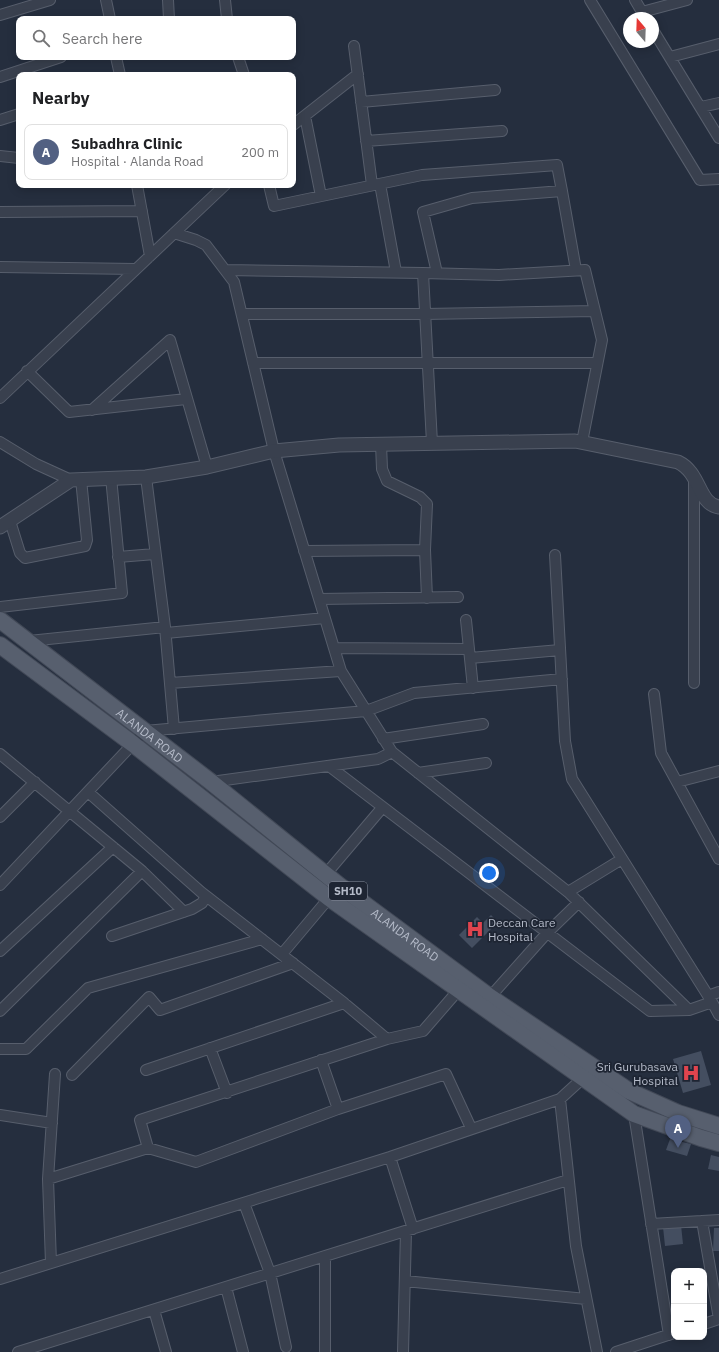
<!DOCTYPE html>
<html lang="en">
<head>
<meta charset="utf-8">
<style>
  body { margin:0; font-family:"IBM Plex Sans",sans-serif; background:#f6f6f6; color:#202124 }
  .controls { position:absolute; right:12px; bottom:12px; display:grid; overflow:hidden; border-radius:8px; box-shadow:0 2px 10px #0003 }
  .controls button { width:36px; height:36px; display:grid; place-items:center; padding:0; border:0; border-bottom:1px solid #e0e0e0; background:#fff; color:#202124; font:20px sans-serif }
  .compass { position:absolute; left:623px; top:12px; width:36px; height:36px; border-radius:50%; background:#fff; box-shadow:0 2px 10px #0003; rotate:341deg }
  .you { position:absolute; left:489px; top:873px; width:14px; height:14px; margin:-10px; border:3px solid #fff; border-radius:50%; background:#1a73e8; box-shadow:0 0 0 6px #1a73e833 }
  .badge { display:grid; place-items:center; width:26px; height:26px; border-radius:50%; background:#526082; color:#fff; font-size:13px; font-weight:700 }
  .pin { position:absolute; translate:-50% -33px; filter:drop-shadow(0 1px 2px #0008) }
  .pin::after { content:''; position:absolute; top:21px; width:14px; height:12px; background:inherit; clip-path:polygon(0 0,100% 0,50% 100%) }
  .list { margin:0; padding:0; list-style:none }
  h2 { display:flex; justify-content:space-between; align-items:center; height:52px; margin:0; padding:0 16px; font-size:17px }
  h2 small { font-size:13px; font-weight:400; color:#757577 }
  .list li { display:grid; grid-template-columns:26px 1fr auto; gap:12px; align-items:center; box-sizing:border-box; height:56px; margin:0 8px 8px; padding:0 8px; border:1px solid #e0e0e0; border-radius:8px }
  .list b { display:block; font-size:15px; white-space:nowrap }
  .list p { margin:0; font-size:13px; white-space:nowrap; color:#757577 }
  .list em { font-size:13px; font-style:normal; color:#757577 }
  .icon { flex:none; width:22px; height:22px; fill:none; stroke:currentColor; stroke-width:2; stroke-linecap:round; stroke-linejoin:round }
  .map { position:relative; flex:none; width:719px; height:1352px; overflow:hidden }
  .search { position:absolute; background:#fff; box-shadow:0 2px 10px #0003; left:16px; top:16px; width:280px; height:44px; display:flex; align-items:center; gap:10px; box-sizing:border-box; padding:0 14px; border-radius:8px; color:#757577; font-size:15px }
  .panel { position:absolute; background:#fff; box-shadow:0 2px 10px #0003; left:16px; top:72px; width:280px; height:116px; border-radius:8px }
  .map>svg:first-child { display:block }
  .building { fill:#444e60 }
  .lines { fill:none; stroke-linecap:round; stroke-linejoin:round }
  .minor-casing { stroke:#575e6c; stroke-width:12 }
  .tertiary-casing { stroke:#575e6c; stroke-width:15 }
  .primary-casing { stroke:#424957; stroke-width:18 }
  .minor { stroke:#39404e; stroke-width:10 }
  .tertiary { stroke:#39404e; stroke-width:13 }
  .primary { stroke:#575f6e; stroke-width:16 }
  .labels { text-anchor:middle; dominant-baseline:central; stroke-width:3.5; stroke-linejoin:round; paint-order:stroke }
  .shield { fill:#1e2533; stroke:#888e9c; stroke-width:1 }
  .shield-label { font-size:11px; font-weight:bold; fill:#b5bbc9 }
  .street-label { font-size:12px; fill:#b5bbc9; stroke:#1e2533 }
  .poi-label { font-size:12px; fill:#b5bbc9; stroke:#1e2533; text-anchor:start }
</style>
</head>
<body>
<div class="map">
<svg width="719" height="1352" viewBox="0 0 719 1352">
  <rect width="100%" height="100%" fill="#252e3e"/>
  <path class="building" d="M 491,915 L 498,922 L 472,948 L 459,935 L 477,917 L 483,923 Z
    M 701,1051 L 711,1085 L 683,1093 L 673,1059 Z
    M 670,1139 L 691,1144 L 687,1156 L 666,1150 Z
    M 711,1155 L 719,1157 L 719,1171 L 708,1169 Z
    M 681,1225 L 683,1244 L 665,1246 L 663,1227 Z
    M 714,1228 L 719,1228 L 719,1251 L 713,1251 Z"/>
  <g class="lines">
    <g class="minor-casing">
      <path id="minor" d="M 106,0 L 110,19
        M 168,0 L 169,19
        M 225,0 L 227,19
        M 590,0 L 700,180 L 719,179
        M 635,0 L 645,17
        M 642,12 L 687,0
        M 0,15 L 50,0
        M 653,30 L 719,138
        M 354,46 L 372,185
        M 116,57 L 120,75
        M 238,57 L 244,75
        M 670,57 L 719,44
        M 0,77 L 61,57
        M 361,102 L 495,90
        M 701,107 L 719,103
        M 305,116 L 321,196
        M 0,120 L 19,114
        M 293,125 L 358,74
        M 366,141 L 502,131
        M 0,156 L 19,158
        M 380,184 L 396,272
        M 137,185 L 150,256
        M 269,185 L 274,206 L 422,175 L 557,165 L 562,191
        M 0,212 L 142,211
        M 174,233 L 196,240 L 206,245 L 234,282 L 274,451 L 341,671 L 392,752 L 568,892 L 689,1010 L 712,1002 L 719,1015
        M 0,267 L 135,269
        M 226,270 L 423,273
        M 437,273 L 423,212 L 472,198 L 562,191 L 576,270
        M 242,314 L 425,314 L 595,311
        M 253,363 L 597,363
        M 27,371 L 69,412 L 186,399
        M 0,398 L 225,185
        M 92,410 L 170,340 L 207,467
        M 0,442 L 36,464 L 71,480
        M 432,443 L 423,273 L 499,275 L 585,270 L 602,340 L 582,442
        M 381,444 L 382,469 L 387,481 L 420,497 L 427,504 L 425,550
        M 146,477 L 165,627
        M 694,477 L 694,683
        M 10,521 L 20,553 L 25,558 L 85,546 L 87,540 L 81,479
        M 304,551 L 425,550 L 427,598
        M 555,555 L 565,741 L 572,779 L 712,1002
        M 118,557 L 155,554
        M 319,599 L 458,597
        M 0,607 L 122,593 L 111,477
        M 466,620 L 473,688
        M 166,633 L 325,618
        M 29,641 L 165,627 L 174,729
        M 334,648 L 469,649
        M 470,658 L 560,650
        M 170,683 L 341,671
        M 654,694 L 661,753 L 719,859
        M 383,739 L 483,724
        M 0,754 L 142,871 L 0,1011
        M 329,766 L 650,1011 L 689,1010
        M 418,773 L 486,763
        M 211,782 L 378,759 L 392,752
        M 677,782 L 719,771
        M 88,792 L 201,892 L 344,1003 L 387,1039 L 423,1031 L 462,986
        M 0,817 L 35,782
        M 142,871 L 184,912
        M 326,874 L 382,808
        M 0,885 L 145,731 L 366,711 L 414,693 L 562,679
        M 568,892 L 622,859
        M 112,936 L 192,909 L 202,903 L 206,896
        M 0,951 L 113,847
        M 282,954 L 329,898
        M 708,996 L 719,992
        M 490,997 L 547,933 L 579,902
        M 210,1048 L 227,1093
        M 0,1049 L 26,1049 L 88,988 L 262,939
        M 321,1060 L 338,1109
        M 146,1070 L 344,1003
        M 72,1075 L 149,997 L 160,1010 L 293,963
        M 560,1099 L 576,1246 L 597,1352
        M 634,1114 L 669,1335
        M 0,1115 L 52,1123
        M 148,1148 L 196,1162 L 338,1109 L 446,1074 L 471,1128
        M 390,1157 L 413,1229
        M 48,1179 L 148,1148 L 140,1120 L 387,1039
        M 244,1203 L 270,1273 L 286,1347
        M 702,1221 L 719,1319
        M 651,1224 L 719,1220
        M 51,1263 L 48,1179 L 55,1074
        M 0,1279 L 390,1157 L 560,1099 L 583,1078 L 587,1077
        M 405,1281 L 586,1299
        M 226,1287 L 243,1352
        M 154,1310 L 166,1352
        M 704,1324 L 719,1319
        M 18,1352 L 568,1180
        M 325,1352 L 325,1256
        M 403,1352 L 406,1231
        M 616,1352 L 674,1333"/>
    </g>
    <g class="tertiary-casing">
      <path id="tertiary" d="M 0,527 L 71,480 L 146,477 L 207,467 L 274,451 L 339,445 L 575,441 L 678,462 C 701,473 698,504 719,507"/>
    </g>
    <g class="primary-casing">
      <g id="primary">
        <path id="s1" d="M 0,620 L 211,782 L 340,886 L 490,997 L 629,1091 L 678,1113 L 719,1126"/>
        <path d="M 0,645 L 133,744 L 329,898 L 634,1114 L 701,1138 L 719,1143"/>
      </g>
    </g>
    <use href="#minor" class="minor"/>
    <use href="#tertiary" class="tertiary"/>
    <use href="#primary" class="primary"/>
  </g>
  <defs>
    <g id="hospital-bare" transform="scale(1.38)"><path d="M-5-5h3v3.5h4V-5h3V5h-3V1.5h-4V5h-3Z" fill="#e0444e" stroke="#1e2533" stroke-width="2.5" paint-order="stroke"/></g>
  </defs>
  <g fill-rule="evenodd">
    <use href="#hospital-bare" x="475" y="929"/>
    <use href="#hospital-bare" x="691" y="1073"/>
  </g>
  <g class="labels">
    <rect class="shield" x="329" y="882" width="38" height="18" rx="3"/>
    <g class="shield-label">
      <text x="348" y="891">SH10</text>
    </g>
    <g class="street-label">
      <text stroke="none"><textPath href="#s1" startOffset="189">ALANDA ROAD</textPath></text>
      <text stroke="none"><textPath href="#s1" startOffset="513">ALANDA ROAD</textPath></text>
    </g>
    <g class="poi-label">
      <text x="488" y="922">Deccan Care<tspan x="488" dy="14">Hospital</tspan></text>
      <text x="678" y="1066" text-anchor="end">Sri Gurubasava<tspan x="678" dy="14">Hospital</tspan></text>
    </g>
  </g>
</svg>
<div class="controls">
<button>+</button>
<button>−</button>
</div>
<svg class="compass" viewBox="-18 -18 36 36"><path d="M0-13l5 13h-10z" fill="#e53935"/><path d="M0 13l5-13h-10z" fill="#757577"/></svg>
<div class="you"></div>
<div class="pin badge" style="left:678px;top:1148px">A</div>
<div class="search"><svg class="icon" aria-label="search" viewBox="0 0 24 24"><circle cx="10" cy="10" r="6"/><path d="M15 15l6 6"/></svg>Search here</div>
<section class="panel">
<h2>Nearby<small></small></h2>
<ul class="list">
<li><span class="badge">A</span><div><b>Subadhra Clinic</b><p>Hospital · Alanda Road</p></div><em>200 m</em></li>
</ul>
</section>
</div>
</body>
</html>
